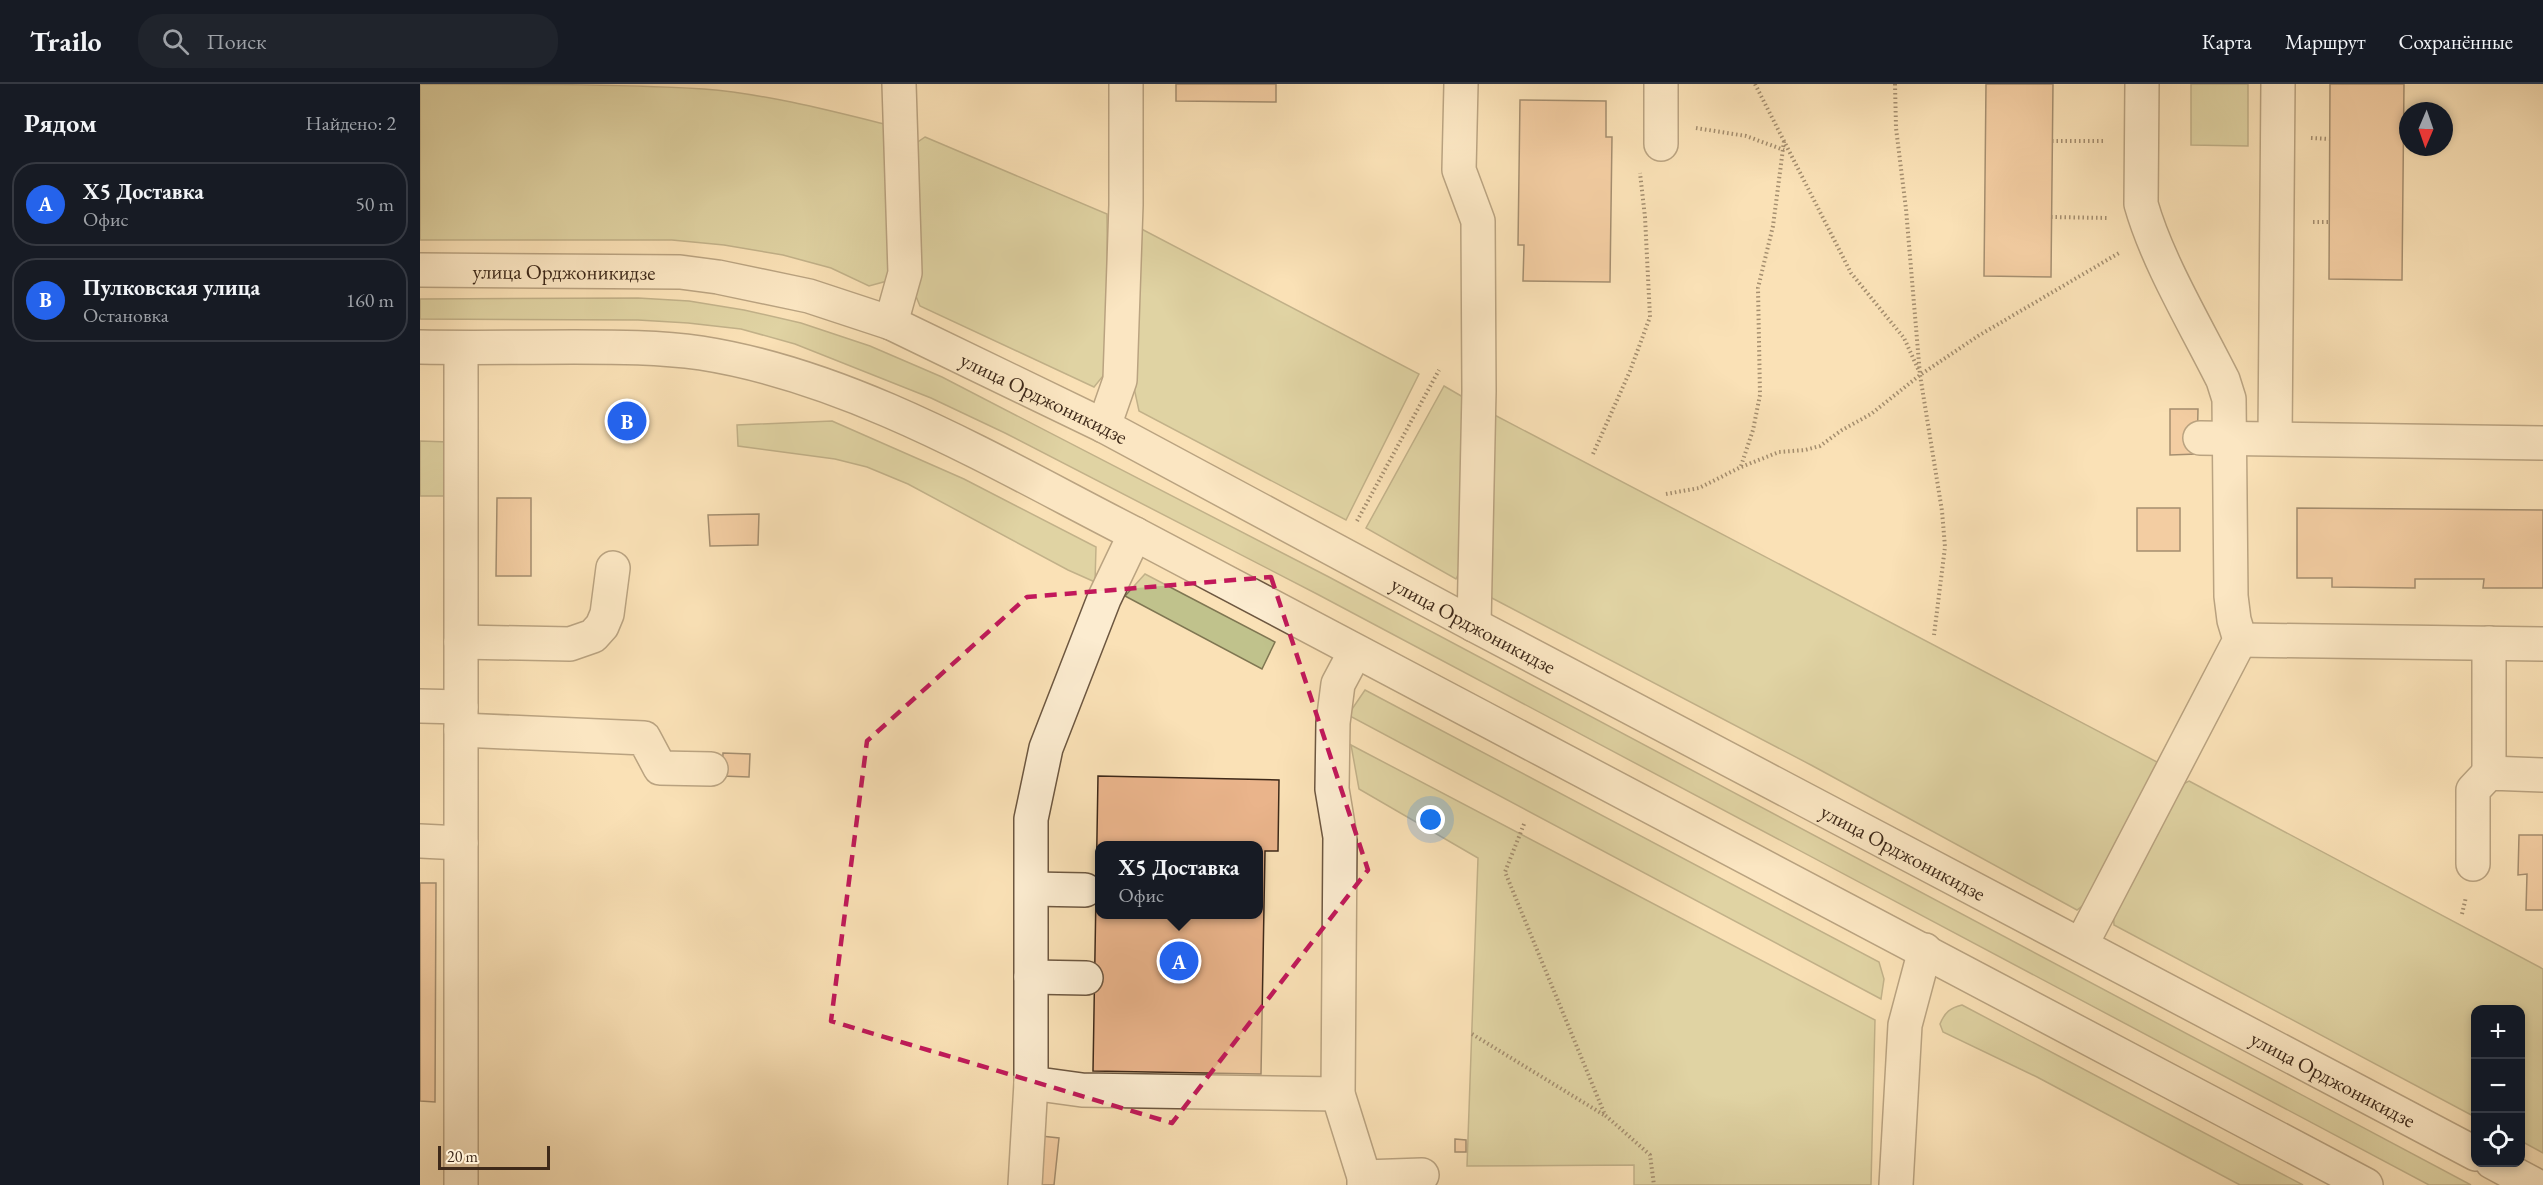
<!DOCTYPE html>
<html lang="ru">
<head>
<meta charset="utf-8">
<style>
  body { margin:0; font-family:"EB Garamond",serif; background:#20242c; color:#f1f3f6 }
  .controls { position:absolute; right:18px; bottom:18px; display:grid; overflow:hidden; border-radius:12px; box-shadow:0 3px 9px #0003 }
  .controls button { width:54px; height:54px; display:grid; place-items:center; padding:0; border:0; border-bottom:2px solid #363941; background:#171b24; color:#f1f3f6; font:30px sans-serif }
  .compass { position:absolute; left:1979px; top:18px; width:54px; height:54px; border-radius:50%; background:#171b24; box-shadow:0 3px 9px #0003; rotate:182deg }
  .scale { position:absolute; left:18px; bottom:15px; width:112px; box-sizing:border-box; padding-left:6px; border:3px solid #3e2919; border-top:0; font-size:16px; line-height:21px; white-space:nowrap; color:#3e2919; -webkit-text-stroke:4px #fcecd0; paint-order:stroke }
  .you { position:absolute; left:1011px; top:736px; width:21px; height:21px; margin:-15px; border:4px solid #fff; border-radius:50%; background:#1a73e8; box-shadow:0 0 0 9px #1a73e833 }
  .badge { display:grid; place-items:center; width:39px; height:39px; border-radius:50%; background:#2563eb; color:#fff; font-size:20px; font-weight:700 }
  .pin { position:absolute; translate:-50% -50%; border:3px solid #fff; box-shadow:0 2px 6px #0006 }
  .popup { position:absolute; left:675px; top:757px; width:168px; height:78px; box-sizing:border-box; display:grid; place-content:center; border-radius:12px; background:#171b24; filter:drop-shadow(0 2px 4px #0005); font-size:20px; white-space:nowrap; color:#9ea1a6 }
  .popup b { font-size:22px; color:#f1f3f6 }
  .popup::after { content:''; position:absolute; left:50%; top:100%; margin-left:-12px; border:12px solid transparent; border-top-color:#171b24 }
  .list { margin:0; padding:0; list-style:none }
  h2 { display:flex; justify-content:space-between; align-items:center; height:78px; margin:0; padding:0 24px; font-size:26px }
  h2 small { font-size:20px; font-weight:400; color:#9ea1a6 }
  .list li { display:grid; grid-template-columns:39px 1fr auto; gap:18px; align-items:center; box-sizing:border-box; height:84px; margin:0 12px 12px; padding:0 12px; border:2px solid #363941; border-radius:24px }
  .list b { display:block; font-size:22px; white-space:nowrap }
  .list p { margin:0; font-size:20px; white-space:nowrap; color:#9ea1a6 }
  .list em { font-size:20px; font-style:normal; color:#9ea1a6 }
  .icon { flex:none; width:33px; height:33px; fill:none; stroke:currentColor; stroke-width:2; stroke-linecap:round; stroke-linejoin:round }
  .map { position:relative; flex:none; width:2123px; height:1101px; overflow:hidden }
  header { display:flex; align-items:center; gap:36px; box-sizing:border-box; height:84px; padding:0 30px; background:#171b24; border-bottom:2px solid #363941 }
  header strong { font-size:28px }
  nav { display:flex; gap:33px; margin-inline-start:auto; font-size:21px }
  .search { width:420px; height:54px; background:#20242c; display:flex; align-items:center; gap:15px; box-sizing:border-box; padding:0 21px; border-radius:24px; color:#9ea1a6; font-size:22px }
  main { display:flex }
  aside { flex:1; background:#171b24 }
  .map>svg:first-child { display:block }
  .green { fill:#c0c28c; stroke:#7f7652; stroke-width:1.5 }
  .building { fill:#eab48b; stroke:#3e2919; stroke-width:1.5; fill-rule:evenodd }
  .lines { fill:none; stroke-linecap:round; stroke-linejoin:round }
  .minor-casing { stroke:#6d5740; stroke-width:36 }
  .path { stroke:#3e2919; stroke-width:4; stroke-dasharray:1.5 3; stroke-linecap:butt }
  .minor { stroke:#fcecd0; stroke-width:33 }
  .marked { fill:none; stroke:#c2185b; stroke-width:4.5; stroke-dasharray:12 8; stroke-linejoin:round }
  .labels { text-anchor:middle; dominant-baseline:central; stroke-width:4.5; stroke-linejoin:round; paint-order:stroke }
  .street-label { font-size:21px; fill:#3e2919; stroke:#fcecd0 }
</style>
</head>
<body>
<header>
<strong>Trailo</strong>
<div class="search"><svg class="icon" aria-label="search" viewBox="0 0 24 24"><circle cx="10" cy="10" r="6"/><path d="M15 15l6 6"/></svg>Поиск</div>
<nav><a>Карта</a><a>Маршрут</a><a>Сохранённые</a></nav>
</header>
<main>
<aside>
<h2>Рядом<small>Найдено: 2</small></h2>
<ul class="list">
<li><span class="badge">A</span><div><b>X5 Доставка</b><p>Офис</p></div><em>50 m</em></li>
<li><span class="badge">B</span><div><b>Пулковская улица</b><p>Остановка</p></div><em>160 m</em></li>
</ul>
</aside>
<div class="map">
<svg width="2123" height="1101" viewBox="0 0 2123 1101">
  <rect width="100%" height="100%" fill="#fae1b6"/>
  <filter id="stains"><feTurbulence type="fractalNoise" baseFrequency=".00333" numOctaves="4"/><feColorMatrix values="0 0 0 0 .2 0 0 0 0 .09 0 0 0 0 .02 0 0 0 .5 -.17"/></filter>
  <radialGradient id="worn" r=".72"><stop offset=".6" stop-color="#630" stop-opacity="0"/><stop offset="1" stop-color="#630" stop-opacity=".3"/></radialGradient>
  <path class="green" d="M 0,0 C 95,0 190,0 284,5 C 345,10 404,25 464,40 L 468,51 L 474,186 L 467,197 L 449,202 L 411,184 L 363,171 L 304,161 L 252,156 L 0,156 Z
    M 1771,0 L 1828,0 L 1828,62 L 1771,61 Z
    M 505,53 L 687,130 L 688,277 L 683,292 L 674,303 L 500,222 L 495,210 L 492,62 Z
    M 710,139 L 999,290 L 926,436 L 719,327 L 713,299 Z
    M 218,214 L 269,217 L 324,226 L 381,239 L 450,262 L 522,293 L 907,492 L 2051,1101 L 2009,1101 L 897,510 L 585,349 L 511,314 L 375,260 L 321,245 L 268,239 L 218,236 L 0,235 L 0,215 Z
    M 1024,302 L 1043,313 L 1044,478 L 1036,495 L 946,444 Z
    M 1065,326 L 1739,679 L 1671,815 L 1657,826 L 1391,681 L 1068,512 Z
    M 412,337 L 544,395 L 676,463 L 675,498 L 648,486 L 488,400 L 447,383 L 415,375 L 318,362 L 317,341 Z
    M 0,357 L 29,358 L 34,412 L 0,412 Z
    M 725,490 L 855,558 L 842,585 L 705,512 Z
    M 945,606 L 1459,878 L 1464,895 L 1461,915 L 928,631 Z
    M 931,661 L 1455,936 L 1451,1101 L 1214,1101 L 1214,1081 L 1047,1082 L 1058,774 L 939,705 Z
    M 1769,697 L 2123,885 L 2123,1069 L 2101,1057 L 2100,926 L 2056,926 L 2055,1033 L 1694,841 L 1693,824 L 1757,703 Z
    M 1542,921 L 1883,1101 L 1820,1101 L 1617,993 L 1523,948 L 1520,940 C 1525,928 1530,924 1542,921 Z"/>
  <path class="building" d="M 756,0 L 856,0 L 856,18 L 756,17 Z
    M 1566,0 L 1633,0 L 1631,193 L 1564,192 Z
    M 1910,0 L 1984,0 L 1982,196 L 1909,195 Z
    M 1100,16 L 1186,17 L 1186,53 L 1192,53 L 1190,198 L 1103,197 L 1104,161 L 1098,161 Z
    M 1750,325 L 1778,325 L 1777,370 L 1750,371 Z
    M 77,414 L 111,414 L 111,492 L 76,492 Z
    M 1717,424 L 1760,424 L 1760,467 L 1717,467 Z
    M 1877,424 L 2123,426 L 2123,504 L 2063,504 L 2064,495 L 1995,495 L 1995,504 L 1912,503 L 1912,494 L 1877,494 Z
    M 339,430 L 338,461 L 290,462 L 288,431 Z
    M 303,669 L 330,670 L 329,693 L 302,692 Z
    M 678,692 L 859,696 L 858,767 L 845,767 L 841,990 L 673,987 ZM 680,762 L 838,762 L 838,830 L 680,830 Z
    M 2099,751 L 2123,751 L 2123,826 L 2106,826 L 2107,790 L 2098,791 Z
    M 0,799 L 16,799 L 15,1018 L 0,1017 Z
    M 621,1052 L 639,1054 L 634,1101 L 616,1101 Z
    M 1035,1055 L 1046,1056 L 1046,1068 L 1035,1068 Z"/>
  <g class="lines">
    <g class="minor-casing">
      <g id="minor">
        <path d="M 1041,0 L 1039,86 L 1058,137 L 1059,307 L 1054,541"/>
        <path d="M 1241,0 L 1241,60"/>
        <path id="s1" d="M 0,186 L 260,188 L 298,193 L 389,212 L 471,239 L 684,342 L 1054,541 L 2056,1070"/>
        <path d="M 471,239 L 485,189 L 479,0"/>
        <path d="M 0,263 C 51,264 103,263 154,263 C 197,263 239,263 281,269 C 434,293 578,380 715,450 L 1946,1101"/>
        <path d="M 684,342 L 700,296 L 706,121 L 706,0"/>
        <path d="M 1780,354 L 2123,359"/>
        <path d="M 1855,354 L 1858,0"/>
        <path d="M 715,450 L 684,515 L 626,664 L 611,735 L 611,999 L 662,1006 L 918,1010"/>
        <path d="M 1820,556 L 2123,560"/>
        <path d="M 41,558 L 150,560 L 173,552 L 182,542 L 187,530 L 193,484"/>
        <path d="M 2069,559 L 2069,689"/>
        <path d="M 935,568 L 918,600 L 913,639 L 912,705 L 920,753 L 918,1010 L 944,1093 L 944,1101"/>
        <path d="M 0,622 L 41,623"/>
        <path d="M 41,646 L 224,654 L 240,684 L 291,685"/>
        <path d="M 0,757 L 41,759"/>
        <path d="M 2053,780 L 2053,706 L 2069,689 L 2123,691"/>
        <path d="M 612,805 L 665,806"/>
        <path d="M 1661,861 L 1820,556 L 1814,536 L 1811,512 L 1809,315 L 1803,296 C 1776,242 1737,177 1721,120 L 1722,0"/>
        <path d="M 611,893 L 666,894"/>
        <path d="M 2072,1078 L 2115,1101"/>
        <path d="M 944,1093 L 1002,1091"/>
        <path d="M 41,1101 L 41,264"/>
        <path d="M 605,1101 L 611,999"/>
        <path d="M 1476,1101 L 1485,941 L 1505,866"/>
      </g>
    </g>
    <path class="path" d="M 1335,0 L 1431,189 L 1484,254 L 1499,287
      M 1475,0 L 1476,44 L 1486,125 L 1500,291 L 1522,427 L 1525,463 L 1514,551
      M 1276,44 L 1326,52 L 1364,66
      M 1891,54 L 1910,55
      M 1632,57 L 1685,57
      M 1631,133 L 1688,134
      M 1893,138 L 1909,138
      M 1173,370 L 1210,287 L 1230,233 L 1225,133 L 1220,89
      M 1321,382 L 1333,346 L 1340,311 L 1338,204 L 1353,142 L 1364,57
      M 1246,410 L 1279,404 L 1321,383 L 1359,368 L 1385,366 L 1400,362 L 1422,346 L 1451,330 L 1500,291 L 1558,252 L 1699,169
      M 937,437 L 1019,286
      M 1104,740 L 1085,788 L 1185,1031 L 1230,1071 L 1234,1101
      M 2042,830 L 2046,813
      M 1052,950 L 1184,1031"/>
    <use href="#minor" class="minor"/>
  </g>
  <path d="M0 0H2123V1101H0ZM 851,493 L 948,786 L 752,1039 L 411,937 L 447,657 L 607,513 Z" fill="#fae1b6" fill-opacity=".55" fill-rule="evenodd"/>
  <path class="marked" d="M 851,493 L 948,786 L 752,1039 L 411,937 L 447,657 L 607,513 Z"/>
  <g class="labels">
    <g class="street-label">
      <text stroke="none"><textPath href="#s1" startOffset="144">улица Орджоникидзе</textPath></text>
      <text stroke="none"><textPath href="#s1" startOffset="648">улица Орджоникидзе</textPath></text>
      <text stroke="none"><textPath href="#s1" startOffset="1134">улица Орджоникидзе</textPath></text>
      <text stroke="none"><textPath href="#s1" startOffset="1620">улица Орджоникидзе</textPath></text>
      <text stroke="none"><textPath href="#s1" startOffset="2106">улица Орджоникидзе</textPath></text>
    </g>
  </g>
  <rect width="100%" height="100%" filter="url(#stains)"/>
  <rect width="100%" height="100%" fill="url(#worn)"/>
</svg>
<div class="controls">
<button>+</button>
<button>−</button>
<button><svg class="icon" aria-label="locate" viewBox="0 0 24 24"><circle cx="12" cy="12" r="6"/><path d="M12 2v4M12 18v4M2 12h4M18 12h4"/></svg></button>
</div>
<svg class="compass" viewBox="-18 -18 36 36"><path d="M0-13l5 13h-10z" fill="#e53935"/><path d="M0 13l5-13h-10z" fill="#9ea1a6"/></svg>
<div class="scale">20 m</div>
<div class="you"></div>
<div class="pin badge" style="left:759px;top:877px">A</div>
<div class="popup"><b>X5 Доставка</b>Офис</div>
<div class="pin badge" style="left:207px;top:337px">B</div>
</div>
</main>
</body>
</html>
